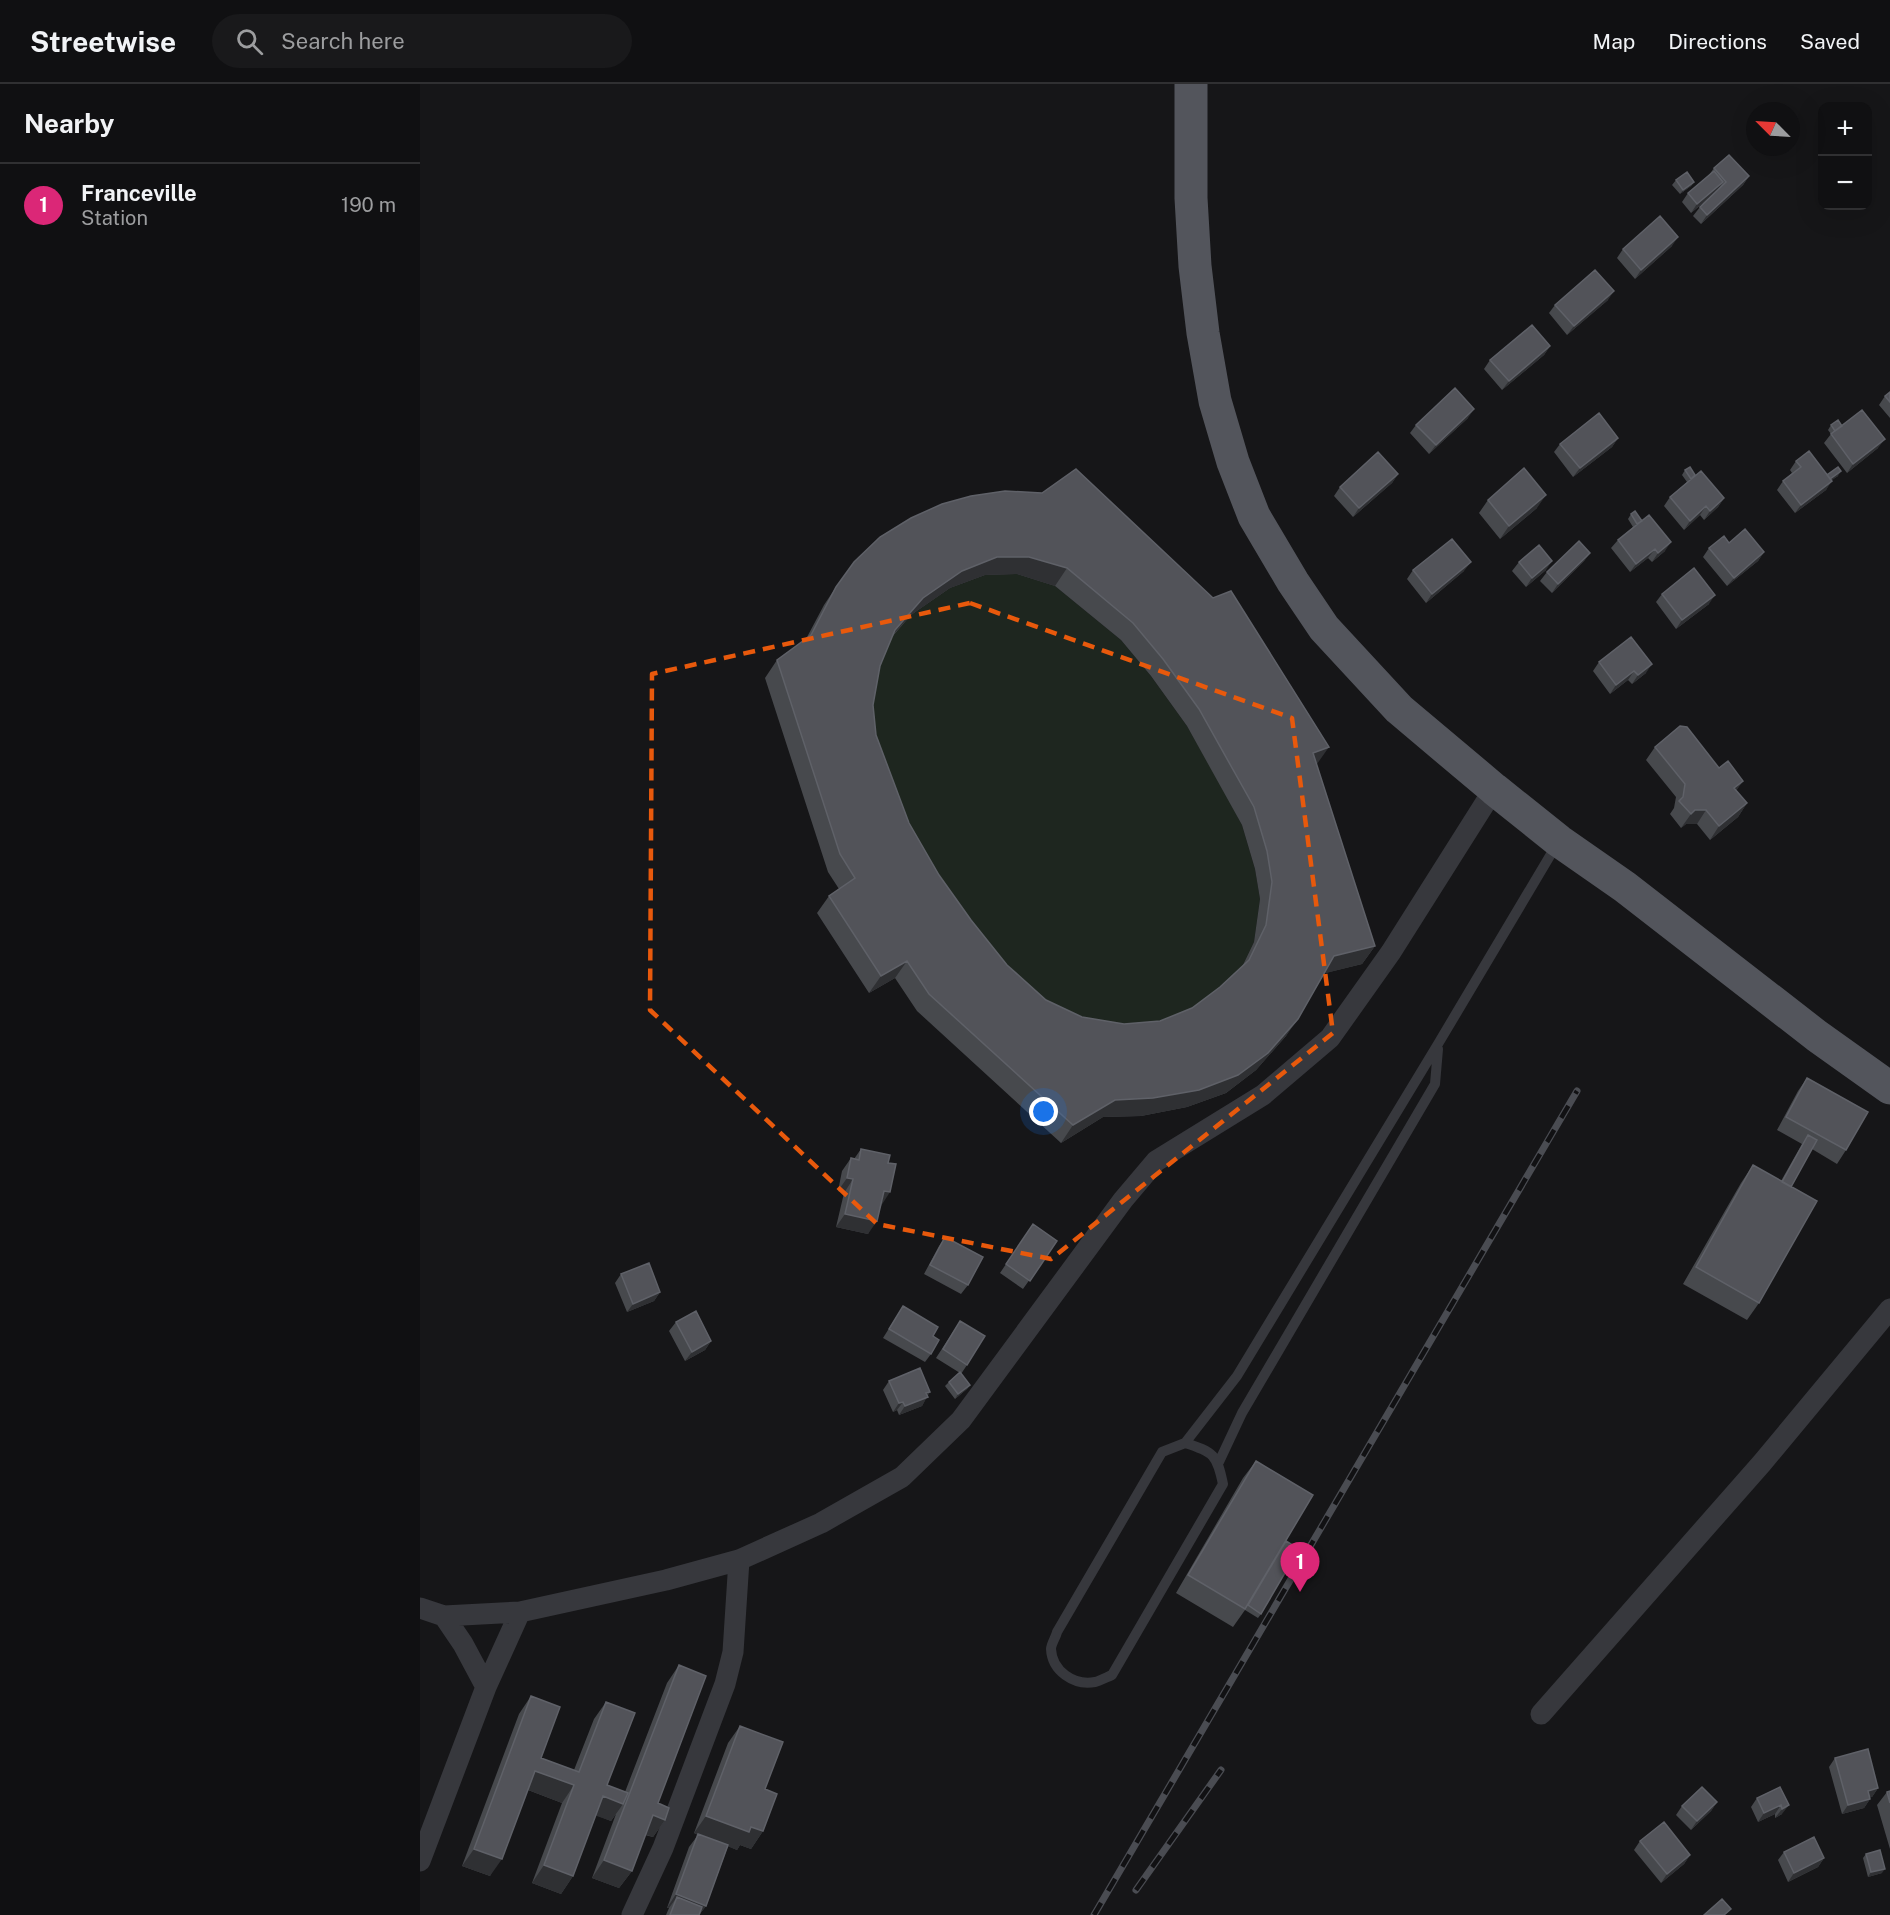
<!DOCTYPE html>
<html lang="en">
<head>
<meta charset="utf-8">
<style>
  body { margin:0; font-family:"Public Sans",sans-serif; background:#19191b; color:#f1f3f6 }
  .controls { position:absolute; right:18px; top:18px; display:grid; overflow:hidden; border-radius:12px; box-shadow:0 6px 24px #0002 }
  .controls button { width:54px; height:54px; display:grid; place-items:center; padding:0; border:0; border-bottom:2px solid #303032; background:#101012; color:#f1f3f6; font:30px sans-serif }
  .compass { position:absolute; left:1326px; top:18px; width:54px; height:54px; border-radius:50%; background:#101012; box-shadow:0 6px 24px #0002; rotate:294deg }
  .you { position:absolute; left:624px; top:1028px; width:21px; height:21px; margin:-15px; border:4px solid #fff; border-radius:50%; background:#1a73e8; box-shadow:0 0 0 9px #1a73e833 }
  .badge { display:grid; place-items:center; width:39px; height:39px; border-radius:50%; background:#db2777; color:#fff; font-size:20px; font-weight:700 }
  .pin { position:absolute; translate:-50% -50px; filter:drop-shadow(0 2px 3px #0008) }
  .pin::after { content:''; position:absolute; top:32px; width:21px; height:18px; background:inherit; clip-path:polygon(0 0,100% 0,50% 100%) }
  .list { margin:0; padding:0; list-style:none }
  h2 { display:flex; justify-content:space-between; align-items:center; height:78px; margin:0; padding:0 24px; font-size:26px }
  h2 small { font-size:20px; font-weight:400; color:#9c9d9f }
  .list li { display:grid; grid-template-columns:39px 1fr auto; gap:18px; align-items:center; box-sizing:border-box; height:84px; padding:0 24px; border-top:2px solid #303032 }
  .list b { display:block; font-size:22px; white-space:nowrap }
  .list p { margin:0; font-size:20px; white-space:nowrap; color:#9c9d9f }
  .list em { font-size:20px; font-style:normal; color:#9c9d9f }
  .icon { flex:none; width:33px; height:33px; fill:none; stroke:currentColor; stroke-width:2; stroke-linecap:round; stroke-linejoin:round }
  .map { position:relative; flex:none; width:1470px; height:1831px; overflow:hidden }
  header { display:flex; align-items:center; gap:36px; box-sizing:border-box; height:84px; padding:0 30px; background:#101012; border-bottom:2px solid #303032 }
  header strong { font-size:28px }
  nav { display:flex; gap:33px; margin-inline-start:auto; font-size:21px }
  .search { width:420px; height:54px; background:#19191b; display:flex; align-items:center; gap:15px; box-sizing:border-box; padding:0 21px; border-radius:33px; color:#9c9d9f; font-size:22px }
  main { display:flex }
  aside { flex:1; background:#101012 }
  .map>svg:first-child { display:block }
  .green { fill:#1e261f }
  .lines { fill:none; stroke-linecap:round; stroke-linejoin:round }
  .service { stroke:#37383d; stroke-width:10 }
  .minor { stroke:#37383d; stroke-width:21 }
  .primary { stroke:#53555c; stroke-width:33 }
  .rail-casing { stroke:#4a4c52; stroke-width:7 }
  .rail { stroke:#111113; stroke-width:4.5; stroke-dasharray:14; stroke-linecap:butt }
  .wall { fill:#47494d; fill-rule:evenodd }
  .shaded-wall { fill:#2f3033 }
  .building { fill:#525359; stroke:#5f6168; stroke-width:1.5; fill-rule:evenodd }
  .marked { fill:none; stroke:#e8590c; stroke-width:4.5; stroke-dasharray:12 8; stroke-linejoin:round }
</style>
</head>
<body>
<header>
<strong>Streetwise</strong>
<div class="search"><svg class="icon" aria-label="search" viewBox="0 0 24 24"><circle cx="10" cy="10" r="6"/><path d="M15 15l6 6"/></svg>Search here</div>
<nav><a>Map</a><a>Directions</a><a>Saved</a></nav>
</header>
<main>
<aside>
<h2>Nearby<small></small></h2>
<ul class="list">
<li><span class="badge">1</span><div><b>Franceville</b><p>Station</p></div><em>190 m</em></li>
</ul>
</aside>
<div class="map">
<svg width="1470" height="1831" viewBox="0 0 1470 1831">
  <rect width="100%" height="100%" fill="#161618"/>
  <path class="green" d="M 597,490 L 635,502 L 701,556 L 731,592 L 767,642 L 800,699 L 822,741 L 835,785 L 840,815 L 834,858 L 817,894 L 788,921 L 691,958 L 575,898 L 444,669 L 462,563 L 491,531 L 530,504 L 565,491 Z"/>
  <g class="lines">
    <path class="service" d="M 765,1359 C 794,1368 797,1371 803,1400 L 692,1591 C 687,1593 680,1597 675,1598 C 654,1602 632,1587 631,1565 C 631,1560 636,1553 637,1548 L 742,1368 L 765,1359 L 817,1292 L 1018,960 L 1137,760
      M 799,1378 L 822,1329 L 1015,1000 L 1018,965"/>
    <path class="minor" d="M 0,1524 L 24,1532 L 100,1528 L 246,1496 L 319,1476 L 401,1439 L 482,1393 L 541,1336 L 703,1116 L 736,1077 L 843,1011 L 910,954 L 971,868 L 1074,705
      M 24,1532 L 43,1560 L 66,1603
      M 1121,1630 L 1342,1379 L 1470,1225
      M 0,1777 L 66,1603 L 100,1528
      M 212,1831 L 243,1764 L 305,1600 L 313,1568 L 319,1476"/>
    <path class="primary" d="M 771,0 L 771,114 L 775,182 L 783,249 L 795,317 L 813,378 L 834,432 L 873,498 L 904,544 L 979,625 L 1074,705 L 1139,757 L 1205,803 L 1397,952 L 1470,1004"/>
    <g class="rail-casing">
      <path id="rail" d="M 716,1806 L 801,1686
        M 674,1831 L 1157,1007"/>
    </g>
    <use href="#rail" class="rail"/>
  </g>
  <path class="wall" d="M 1294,84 L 1329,92 L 1323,101 L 1281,140 L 1273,132 L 1280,123 L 1288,115 L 1271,129 L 1262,118 L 1268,109 L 1289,91 Z
    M 1256,96 L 1274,98 L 1271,102 L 1260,110 L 1252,101 Z
    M 1252,162 L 1215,195 L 1197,174 L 1203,165 Z
    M 1188,216 L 1147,251 L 1129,229 L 1135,221 Z
    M 1130,262 L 1124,271 L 1082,306 L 1064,285 L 1070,276 Z
    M 1470,308 L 1470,334 L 1459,321 L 1465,312 Z
    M 1048,334 L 1009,370 L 990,349 L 996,341 Z
    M 1411,341 L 1422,341 L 1458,364 L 1427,389 L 1404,359 L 1411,350 L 1408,346 Z
    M 1198,354 L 1192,363 L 1153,393 L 1134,368 L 1140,360 Z
    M 1376,377 L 1407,391 L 1418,392 L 1411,396 L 1406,406 L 1375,429 L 1357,406 L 1363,397 L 1372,389 L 1370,386 Z
    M 1265,386 L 1275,391 L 1304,414 L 1298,423 L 1284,436 L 1280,431 L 1264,446 L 1244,422 L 1250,413 L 1267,398 L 1262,391 Z
    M 978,390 L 972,399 L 933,433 L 914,412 L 920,403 Z
    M 585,407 L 897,680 L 896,680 L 955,862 L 942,880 L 905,889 L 866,952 L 836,986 L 806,1009 L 767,1023 L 721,1032 L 683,1033 L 641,1059 L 497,927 L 475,894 L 449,909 L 397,829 L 409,812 L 419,805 L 408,788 L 345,594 L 357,576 L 386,555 L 404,521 L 416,503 ZM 597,490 L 635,502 L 701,556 L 731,592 L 767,642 L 822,741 L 835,785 L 840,815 L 834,858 L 822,883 L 800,903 L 772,924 L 740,937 L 704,940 L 662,933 L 626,916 L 587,881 L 551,836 L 519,791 L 489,739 L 456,651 L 453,621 L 460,582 L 472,553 L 491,531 L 530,504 L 565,491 Z
    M 1068,416 L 1117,424 L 1080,455 L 1059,429 Z
    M 1211,430 L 1245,467 L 1232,478 L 1228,474 L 1210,488 L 1191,464 L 1198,456 L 1213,443 L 1208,435 Z
    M 1309,459 L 1344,468 L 1338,477 L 1307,502 L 1283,473 L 1289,464 Z
    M 1170,469 L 1164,477 L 1132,509 L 1120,497 L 1127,488 Z
    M 1099,478 L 1126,486 L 1106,503 L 1092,487 Z
    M 993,486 L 1044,487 L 1006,519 L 987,495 Z
    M 1242,510 L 1289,520 L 1256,545 L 1236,518 Z
    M 1179,578 L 1226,589 L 1212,600 L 1208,596 L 1190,610 L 1173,587 Z
    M 1235,663 L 1299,684 L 1323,697 L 1316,706 L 1327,719 L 1318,733 L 1290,756 L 1277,740 L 1266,740 L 1261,744 L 1250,730 L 1254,724 L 1256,713 L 1226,676 Z
    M 1387,994 L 1426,1066 L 1417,1080 L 1392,1065 L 1371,1103 L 1339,1219 L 1327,1236 L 1263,1200 L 1321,1099 L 1333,1081 L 1361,1097 L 1382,1060 L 1357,1046 L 1378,1007 Z
    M 441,1065 L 460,1122 L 448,1150 L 416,1143 L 424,1109 L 418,1107 L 422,1087 L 431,1074 L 434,1075 Z
    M 613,1140 L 637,1157 L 603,1205 L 580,1189 Z
    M 525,1153 L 548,1201 L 541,1210 L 504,1190 L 519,1162 Z
    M 201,1190 L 240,1208 L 234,1217 L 207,1228 L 195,1199 Z
    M 483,1222 L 513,1252 L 511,1270 L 505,1278 L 463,1254 Z
    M 540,1237 L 547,1281 L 541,1290 L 550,1301 L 547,1305 L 535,1315 L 525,1302 L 529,1298 L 540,1289 L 516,1274 Z
    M 256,1238 L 291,1257 L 285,1266 L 265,1277 L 249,1247 Z
    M 469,1297 L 507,1312 L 502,1322 L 479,1331 L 477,1326 L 473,1328 L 463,1306 Z
    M 836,1377 L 866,1457 L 841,1530 L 838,1534 L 825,1526 L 813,1543 L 756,1509 L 823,1394 Z
    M 259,1581 L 238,1719 L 245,1736 L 233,1753 L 225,1751 L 212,1787 L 199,1804 L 172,1794 L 196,1730 L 191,1737 L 176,1731 L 153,1792 L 141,1810 L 112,1799 L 142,1719 L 108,1706 L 70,1792 L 42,1782 L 99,1630 L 111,1612 L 121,1674 L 154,1686 L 174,1635 L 186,1618 L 187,1701 L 205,1708 L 247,1599 Z
    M 320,1642 L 343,1747 L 331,1765 L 320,1761 L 317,1766 L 308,1762 L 286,1822 L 279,1831 L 246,1831 L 249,1824 L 247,1824 L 269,1763 L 278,1751 L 274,1749 L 308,1659 Z
    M 1415,1674 L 1458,1704 L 1452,1713 L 1450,1713 L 1450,1715 L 1444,1724 L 1422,1730 L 1409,1683 Z
    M 1360,1703 L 1362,1730 L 1355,1734 L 1355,1730 L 1338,1738 L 1331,1723 L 1337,1714 Z
    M 1470,1707 L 1470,1765 L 1457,1721 L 1467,1708 Z
    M 1297,1718 L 1291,1727 L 1271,1746 L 1256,1731 L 1262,1722 Z
    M 1220,1757 L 1270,1771 L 1264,1780 L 1241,1799 L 1214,1766 Z
    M 1364,1768 L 1404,1774 L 1398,1783 L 1368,1798 L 1358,1776 Z
    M 1446,1770 L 1462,1789 L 1448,1793 L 1443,1774 Z"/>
  <path class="shaded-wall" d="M 1329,92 L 1323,101 L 1281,140 L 1287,131 Z
    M 1274,98 L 1271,102 L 1260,110 L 1263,106 Z
    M 1303,98 L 1297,107 L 1271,129 L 1277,120 Z
    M 1258,153 L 1252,162 L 1215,195 L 1221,186 Z
    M 1194,207 L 1188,216 L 1147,251 L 1154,242 Z
    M 1130,262 L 1124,271 L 1082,306 L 1089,297 Z
    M 1054,325 L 1048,334 L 1009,370 L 1016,361 Z
    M 1198,354 L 1192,363 L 1153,393 L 1160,384 Z
    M 1465,355 L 1458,364 L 1427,389 L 1433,380 Z
    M 1421,387 L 1418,392 L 1404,402 L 1407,397 Z
    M 978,390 L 972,399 L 933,433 L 939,424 Z
    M 1412,397 L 1406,406 L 1375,429 L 1381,421 Z
    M 1126,411 L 1117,424 L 1080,455 L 1089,442 Z
    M 1304,414 L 1298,423 L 1284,436 L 1290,427 Z
    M 1286,422 L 1280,431 L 1264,446 L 1270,437 Z
    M 1251,458 L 1245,467 L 1232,478 L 1238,469 Z
    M 1235,465 L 1228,474 L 1210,488 L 1216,480 Z
    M 1344,468 L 1338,477 L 1307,502 L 1314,494 Z
    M 1170,469 L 1164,477 L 1132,509 L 1138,500 Z
    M 577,473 L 609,473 L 647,484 L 635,502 L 597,490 L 565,491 L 530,504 L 491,531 L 462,563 L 475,546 L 503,514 L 542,487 Z
    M 1132,477 L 1126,486 L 1106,503 L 1112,494 Z
    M 1051,478 L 1044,487 L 1006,519 L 1012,510 Z
    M 1295,511 L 1289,520 L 1256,545 L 1262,536 Z
    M 1232,580 L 1226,589 L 1212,600 L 1218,591 Z
    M 1214,587 L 1208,596 L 1190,610 L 1196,601 Z
    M 909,663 L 897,680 L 880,686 L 893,669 Z
    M 1323,697 L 1314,710 L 1314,704 Z
    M 1327,719 L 1318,733 L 1290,756 L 1299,742 Z
    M 1275,726 L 1286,726 L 1277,740 L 1266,740 L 1261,744 L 1271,730 Z
    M 955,862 L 942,880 L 902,890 L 914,872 Z
    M 487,877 L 475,894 L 449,909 L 461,892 Z
    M 878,935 L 866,952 L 836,986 L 806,1009 L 767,1023 L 721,1032 L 683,1033 L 641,1059 L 653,1041 L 695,1016 Z
    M 427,1094 L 433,1095 L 424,1109 L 418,1107 Z
    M 464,1107 L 470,1108 L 461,1122 Z
    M 425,1130 L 457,1137 L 448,1150 L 416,1143 Z
    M 240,1208 L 234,1217 L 207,1228 L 213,1220 Z
    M 291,1257 L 285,1266 L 265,1277 L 272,1268 Z
    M 550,1301 L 547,1305 L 535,1315 L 538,1310 Z
    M 510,1308 L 502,1322 L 479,1331 L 485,1322 Z
    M 483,1318 L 477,1326 L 473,1328 L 479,1319 Z
    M 115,1687 L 154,1701 L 142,1719 L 103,1704 Z
    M 1458,1704 L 1452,1713 L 1442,1716 L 1448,1707 Z
    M 183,1712 L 203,1720 L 191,1737 L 171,1730 Z
    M 1450,1715 L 1444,1724 L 1422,1730 L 1428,1721 Z
    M 1297,1718 L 1291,1727 L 1271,1746 L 1277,1737 Z
    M 1361,1721 L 1355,1730 L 1338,1738 L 1344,1729 Z
    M 1369,1721 L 1362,1730 L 1355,1734 L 1362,1725 Z
    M 233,1731 L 245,1736 L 233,1753 L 221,1749 Z
    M 286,1732 L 331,1743 L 343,1747 L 331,1765 L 320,1761 L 317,1766 L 274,1749 Z
    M 54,1765 L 82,1775 L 70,1792 L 42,1782 Z
    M 1270,1771 L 1264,1780 L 1241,1799 L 1247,1790 Z
    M 1404,1774 L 1398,1783 L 1368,1798 L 1374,1789 Z
    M 184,1776 L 212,1787 L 199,1804 L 172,1794 Z
    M 124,1781 L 153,1792 L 141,1810 L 112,1799 Z
    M 1465,1785 L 1462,1789 L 1448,1793 L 1451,1788 Z
    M 256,1810 L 286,1822 L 279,1831 L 257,1813 L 249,1824 L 247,1824 Z"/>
  <path class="building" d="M 1309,71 L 1329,92 L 1287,131 L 1280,123 L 1306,98 L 1294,84 Z
    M 1294,87 L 1303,98 L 1277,120 L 1268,109 Z
    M 1267,88 L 1274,98 L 1263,106 L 1256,96 Z
    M 1240,132 L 1258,153 L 1221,186 L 1203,165 Z
    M 1175,186 L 1194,207 L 1154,242 L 1135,221 Z
    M 1112,241 L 1130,262 L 1089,297 L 1070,276 Z
    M 1035,304 L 1054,325 L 1016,361 L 996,341 Z
    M 1470,308 L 1470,318 L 1465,312 Z
    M 1442,326 L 1465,355 L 1433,380 L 1411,350 Z
    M 1179,329 L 1198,354 L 1160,384 L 1140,360 Z
    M 1418,336 L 1422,342 L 1415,347 L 1411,341 Z
    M 1389,367 L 1412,397 L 1381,421 L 1363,397 L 1381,383 L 1376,377 Z
    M 958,368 L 978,390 L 939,424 L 920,403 Z
    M 1270,383 L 1275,391 L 1271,395 L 1265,386 Z
    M 1418,383 L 1421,387 L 1410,395 L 1407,391 Z
    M 1104,384 L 1126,411 L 1089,442 L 1068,416 Z
    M 656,385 L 793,514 L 811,507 L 909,663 L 893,669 L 955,862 L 914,872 L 878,935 L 848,969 L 818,991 L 779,1006 L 733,1014 L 695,1016 L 653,1041 L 509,910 L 487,877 L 461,892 L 409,812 L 435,794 L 420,770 L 357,576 L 391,551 L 416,503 L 434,478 L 460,453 L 491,434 L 522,420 L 551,412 L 585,407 L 622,409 ZM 577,473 L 609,473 L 647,484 L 713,539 L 743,575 L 779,625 L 834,723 L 847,767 L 852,798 L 846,841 L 829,876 L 800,903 L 772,924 L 740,937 L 704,940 L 662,933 L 626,916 L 587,881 L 551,836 L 519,791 L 489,739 L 456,651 L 453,621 L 460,582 L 475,546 L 503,514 L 542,487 Z
    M 1281,387 L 1304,414 L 1290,427 L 1286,422 L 1270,437 L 1250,413 Z
    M 1215,427 L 1222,437 L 1217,440 L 1211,430 Z
    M 1229,431 L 1251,458 L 1238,469 L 1235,465 L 1216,480 L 1198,456 Z
    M 1325,445 L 1344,468 L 1314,494 L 1289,464 L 1304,452 L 1309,459 Z
    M 1032,455 L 1051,478 L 1012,510 L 993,486 Z
    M 1159,457 L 1170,469 L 1138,500 L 1127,488 Z
    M 1119,461 L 1132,477 L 1112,494 L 1099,478 Z
    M 1274,484 L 1295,511 L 1262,536 L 1242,510 Z
    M 1211,553 L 1232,580 L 1218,591 L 1214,587 L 1196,601 L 1179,578 Z
    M 1260,642 L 1267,643 L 1299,684 L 1308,677 L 1323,697 L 1314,704 L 1327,719 L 1299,742 L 1286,726 L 1275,726 L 1271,730 L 1259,717 L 1263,713 L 1265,700 L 1235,663 Z
    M 1387,994 L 1448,1028 L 1426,1066 L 1366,1033 Z
    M 1388,1051 L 1397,1056 L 1371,1103 L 1362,1098 Z
    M 441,1065 L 470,1071 L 468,1079 L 476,1080 L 470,1108 L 464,1107 L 457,1137 L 425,1130 L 433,1095 L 427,1094 L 431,1074 L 439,1076 Z
    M 1333,1081 L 1397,1117 L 1339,1219 L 1276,1183 Z
    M 613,1140 L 637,1157 L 610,1197 L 586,1180 Z
    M 525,1153 L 563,1173 L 548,1201 L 510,1181 Z
    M 229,1179 L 240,1208 L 213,1220 L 201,1190 Z
    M 483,1222 L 518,1243 L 513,1252 L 519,1256 L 511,1270 L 469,1245 Z
    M 276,1227 L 291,1257 L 272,1268 L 256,1238 Z
    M 540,1237 L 565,1252 L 547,1281 L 523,1265 Z
    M 500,1284 L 510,1308 L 506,1309 L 508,1313 L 485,1322 L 483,1318 L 479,1319 L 469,1297 Z
    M 540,1288 L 550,1301 L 538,1310 L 529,1298 Z
    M 836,1377 L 893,1411 L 825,1525 L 768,1491 Z
    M 866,1457 L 879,1465 L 841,1530 L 828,1521 Z
    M 259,1581 L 286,1592 L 238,1719 L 249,1724 L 245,1736 L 233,1731 L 212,1787 L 184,1776 Z
    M 111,1612 L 140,1623 L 121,1674 L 159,1688 L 186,1618 L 215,1629 L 187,1701 L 208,1709 L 203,1720 L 183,1712 L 153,1792 L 124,1781 L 154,1701 L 115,1687 L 82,1775 L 54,1765 Z
    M 320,1642 L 363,1658 L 345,1705 L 357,1710 L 343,1747 L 331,1743 L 329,1748 L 286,1732 Z
    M 1448,1665 L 1458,1704 L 1448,1707 L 1450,1715 L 1428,1721 L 1415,1674 Z
    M 1282,1703 L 1297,1718 L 1277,1737 L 1262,1722 Z
    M 1360,1703 L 1369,1721 L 1362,1725 L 1361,1721 L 1344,1729 L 1337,1714 Z
    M 1470,1707 L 1470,1719 L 1467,1708 Z
    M 1244,1738 L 1270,1771 L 1247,1790 L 1220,1757 Z
    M 278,1750 L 308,1761 L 286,1822 L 256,1810 Z
    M 1394,1753 L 1404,1774 L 1374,1789 L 1364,1768 Z
    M 1460,1766 L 1465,1785 L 1451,1788 L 1446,1770 Z
    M 257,1813 L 282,1823 L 279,1831 L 250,1831 Z
    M 1302,1815 L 1311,1825 L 1304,1831 L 1284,1831 Z"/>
  <path class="marked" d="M 550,519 L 872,634 L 913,949 L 631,1175 L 457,1140 L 230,926 L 232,590 Z"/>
</svg>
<div class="controls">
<button>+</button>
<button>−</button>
</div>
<svg class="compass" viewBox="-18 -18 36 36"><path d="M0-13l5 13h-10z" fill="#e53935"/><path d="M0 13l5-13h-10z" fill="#9c9d9f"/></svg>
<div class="you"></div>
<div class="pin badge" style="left:880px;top:1508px">1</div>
</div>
</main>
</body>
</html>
